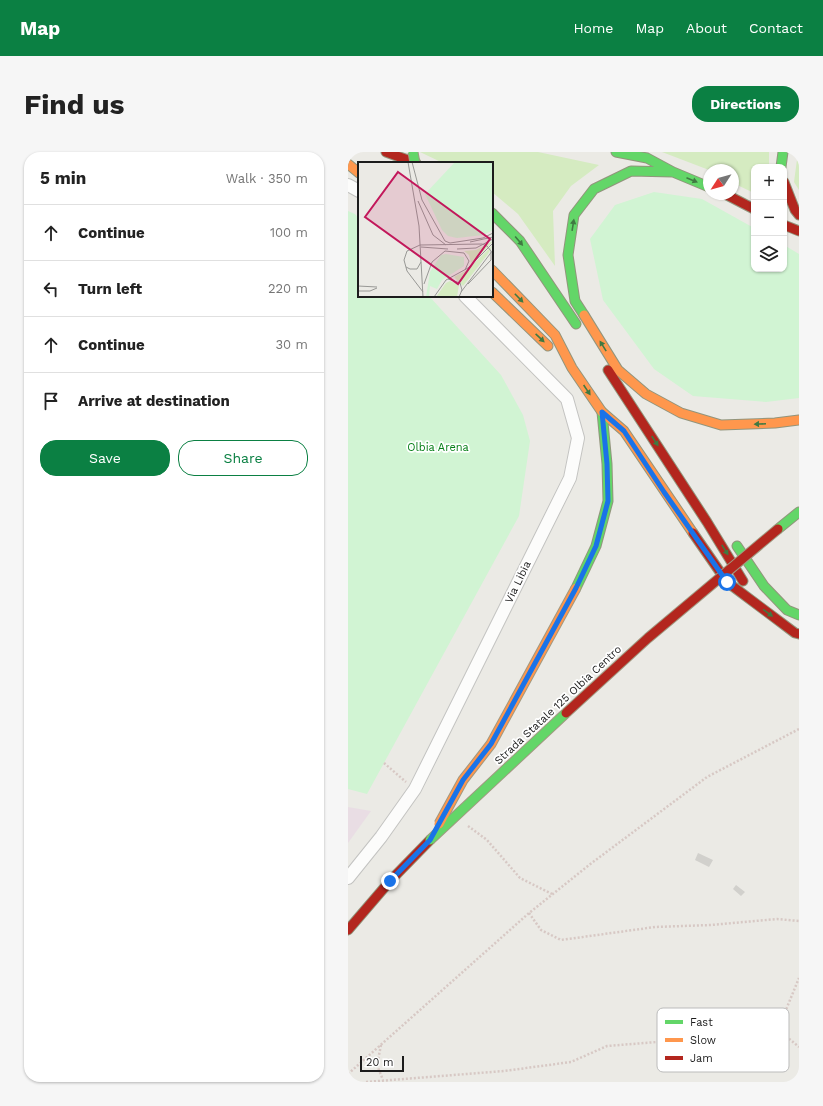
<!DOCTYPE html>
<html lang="en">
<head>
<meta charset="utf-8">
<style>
  body { margin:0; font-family:"Work Sans",sans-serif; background:#f6f6f6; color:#222 }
  .controls { position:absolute; right:12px; top:12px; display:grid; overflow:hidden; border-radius:8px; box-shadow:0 1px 3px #0004 }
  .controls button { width:36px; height:36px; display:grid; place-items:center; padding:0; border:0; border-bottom:1px solid #e0e0e0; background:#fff; color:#222; font:20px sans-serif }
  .compass { position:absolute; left:355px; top:12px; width:36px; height:36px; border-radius:50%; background:#fff; box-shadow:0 1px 3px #0004; rotate:234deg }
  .scale { position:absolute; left:12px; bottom:10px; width:44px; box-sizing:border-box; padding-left:4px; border:2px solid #1c1c1c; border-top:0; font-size:11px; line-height:14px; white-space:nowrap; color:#1c1c1c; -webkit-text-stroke:3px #fff; paint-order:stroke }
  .stop { position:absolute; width:12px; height:12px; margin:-9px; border:3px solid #1a73e8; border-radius:50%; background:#fff }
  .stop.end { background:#1a73e8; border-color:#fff; box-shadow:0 1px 4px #0008 }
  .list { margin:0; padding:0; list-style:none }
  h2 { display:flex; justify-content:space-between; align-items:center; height:52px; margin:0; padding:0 16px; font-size:17px }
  h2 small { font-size:13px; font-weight:400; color:#767676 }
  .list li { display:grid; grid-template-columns:26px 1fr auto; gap:12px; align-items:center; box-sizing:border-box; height:56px; padding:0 16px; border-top:1px solid #e0e0e0 }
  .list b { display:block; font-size:15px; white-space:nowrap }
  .list em { font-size:13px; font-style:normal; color:#767676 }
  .actions { display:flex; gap:8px; padding:12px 16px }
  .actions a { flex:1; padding:9px 0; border:1px solid #0b8043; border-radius:16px; text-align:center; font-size:14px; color:#0b8043 }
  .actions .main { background:#0b8043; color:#fff }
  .icon { flex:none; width:22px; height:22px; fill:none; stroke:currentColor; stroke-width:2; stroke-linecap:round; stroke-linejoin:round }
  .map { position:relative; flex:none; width:451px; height:930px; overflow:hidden; border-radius:16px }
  header { display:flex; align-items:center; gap:24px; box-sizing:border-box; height:56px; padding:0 20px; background:#0b8043; color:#fff }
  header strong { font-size:19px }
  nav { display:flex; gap:22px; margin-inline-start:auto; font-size:14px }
  .intro { display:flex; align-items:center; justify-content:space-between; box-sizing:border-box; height:96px; padding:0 24px }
  h1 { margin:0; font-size:28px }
  .button { padding:10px 18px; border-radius:16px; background:#0b8043; color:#fff; font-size:14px; font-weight:700 }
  main { display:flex; gap:24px; padding:0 24px }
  aside { flex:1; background:#fff; border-radius:16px; box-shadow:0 1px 3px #0004 }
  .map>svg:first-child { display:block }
  .industrial { fill:#e9dde4 }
  .grass { fill:#d5ebc1 }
  .park { fill:#d1f4d3 }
  .building { fill:#d1d0cc }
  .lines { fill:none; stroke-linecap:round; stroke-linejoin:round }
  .street-casing { stroke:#c3c3c1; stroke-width:14 }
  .fast-casing { stroke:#92957c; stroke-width:11 }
  .slow-casing { stroke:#92957c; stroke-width:11 }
  .jam-casing { stroke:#92957c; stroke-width:11 }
  .path { stroke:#d7c8c4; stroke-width:2.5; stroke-dasharray:2 2; stroke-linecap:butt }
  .street { stroke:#fcfcfb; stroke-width:12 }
  .fast { stroke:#63d668; stroke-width:9 }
  .slow { stroke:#ff974d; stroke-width:9 }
  .jam { stroke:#b3261e; stroke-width:9 }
  .fast-bridge-casing { stroke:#a19981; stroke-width:11; stroke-linecap:butt }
  .slow-bridge-casing { stroke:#a19981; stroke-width:11; stroke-linecap:butt }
  .jam-bridge-casing { stroke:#a19981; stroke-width:11; stroke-linecap:butt }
  .fast-bridge { stroke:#63d668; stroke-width:9 }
  .slow-bridge { stroke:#ff974d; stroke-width:9 }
  .jam-bridge { stroke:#b3261e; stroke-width:9 }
  .oneway { fill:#407942 }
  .route { stroke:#1a73e8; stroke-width:5 }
  .labels { text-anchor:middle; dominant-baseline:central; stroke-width:3.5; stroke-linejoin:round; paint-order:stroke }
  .park-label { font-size:11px; fill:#067f17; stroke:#fff }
  .street-label { font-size:11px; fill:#1c1c1c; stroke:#fff }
  .inset-road { fill:none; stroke:#989895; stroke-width:1 }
  .view { fill:#c2185b; fill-opacity:0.15; stroke:#c2185b; stroke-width:2 }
  .inset-edge { fill:none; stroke:#1c1c1c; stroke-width:2 }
  .key { fill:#fff; stroke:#bbb; stroke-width:1 }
  .key-label { font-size:11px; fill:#1c1c1c }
</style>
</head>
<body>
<header>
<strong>Map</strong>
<nav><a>Home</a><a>Map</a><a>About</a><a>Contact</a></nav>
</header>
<div class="intro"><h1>Find us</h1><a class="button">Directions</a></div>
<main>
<aside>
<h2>5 min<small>Walk · 350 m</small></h2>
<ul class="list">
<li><svg class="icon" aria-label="ahead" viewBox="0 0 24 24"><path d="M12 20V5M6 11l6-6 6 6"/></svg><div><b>Continue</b></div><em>100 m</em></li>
<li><svg class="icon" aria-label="left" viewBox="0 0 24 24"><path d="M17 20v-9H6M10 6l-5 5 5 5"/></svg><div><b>Turn left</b></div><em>220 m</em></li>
<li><svg class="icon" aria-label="ahead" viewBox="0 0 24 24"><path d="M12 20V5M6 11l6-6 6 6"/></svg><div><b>Continue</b></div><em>30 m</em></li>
<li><svg class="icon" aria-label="arrive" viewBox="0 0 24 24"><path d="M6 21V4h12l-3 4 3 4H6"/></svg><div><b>Arrive at destination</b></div></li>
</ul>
<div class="actions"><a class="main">Save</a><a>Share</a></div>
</aside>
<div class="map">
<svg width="451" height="930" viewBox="0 0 451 930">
  <rect width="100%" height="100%" fill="#ebeae5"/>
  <path class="industrial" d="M 0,655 L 23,659 L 0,691 Z"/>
  <path class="grass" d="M 72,0 L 190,0 L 251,13 L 223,34 L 205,59 L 207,114 L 170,62 L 144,40 L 144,11 L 95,11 Z
    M 314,0 L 421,0 L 421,15 L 406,15 L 406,41 L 385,31 L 385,18 L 361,18 Z
    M 450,0 L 451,0 L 451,38 L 446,30 Z"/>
  <path class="park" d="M 306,40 L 354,47 L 406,76 L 406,117 L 436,117 L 436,93 L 451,102 L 451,246 L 418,250 L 345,244 L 306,217 L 255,148 L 242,87 L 267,53 Z
    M 0,59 L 7,62 L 11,67 L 11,144 L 81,144 L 153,223 L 175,263 L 182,289 L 171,364 L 19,642 L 0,637 Z"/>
  <path class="building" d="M 350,701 L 365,708 L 361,715 L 347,708 Z
    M 388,733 L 397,740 L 393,744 L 385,737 Z"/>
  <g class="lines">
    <g class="street-casing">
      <path id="street" d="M 0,33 L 11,39
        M 0,726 L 33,685 L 67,637 L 222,326 L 230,286 L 219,247 L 117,144"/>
    </g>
    <g class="fast-casing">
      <path id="fast" d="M 268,0 L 299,6 L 325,20 L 361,35
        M 433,15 L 435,0
        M 144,61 L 172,89 L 228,172
        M 236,163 L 227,149 L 220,103 L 226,63 L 246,37 L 283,19 L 325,20
        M 430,377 L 451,360
        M 389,394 L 416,434 L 439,458 L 451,463
        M 228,436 L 248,394 L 260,349 L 259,312 L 254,260"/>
    </g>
    <g class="slow-casing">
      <path id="slow" d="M 0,12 L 11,21
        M 144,118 L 207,183 L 224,216 L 254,260 L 276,279 L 345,381
        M 144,140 L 200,194
        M 236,163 L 270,218 L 298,242 L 333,261 L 373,273 L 427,271 L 451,268"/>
    </g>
    <g class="jam-casing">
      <path id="jam" d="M 38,0 L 68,11
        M 436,30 L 447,58 L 451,63
        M 377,42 L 406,57
        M 436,73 L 451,79
        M 260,218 L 359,370 L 395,429
        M 345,381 L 379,430 L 447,481 L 451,482
        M 0,778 L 42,729 L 82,688"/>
    </g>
    <path class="path" d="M 36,611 L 58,630
      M 120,674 L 139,688 L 172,726 L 204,742
      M 181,761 L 193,778 L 213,788 L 307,775 L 363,773 L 429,767 L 451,769
      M 433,880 L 433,870 L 451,826
      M 33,893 L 29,913 L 35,928
      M 0,922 L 181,761 L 241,713 L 359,625 L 451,577
      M 18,930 L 156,919 L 223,910 L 259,894 L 309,890 L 403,891 L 433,880 L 451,895"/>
    <use href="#street" class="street"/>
    <use href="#fast" class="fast"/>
    <use href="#slow" class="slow"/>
    <use href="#jam" class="jam"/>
    <g class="fast-bridge-casing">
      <path id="fast-bridge" d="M 65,0 L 67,11
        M 82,688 L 218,561"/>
    </g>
    <g class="slow-bridge-casing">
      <path id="slow-bridge" d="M 91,672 L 115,628 L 143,592 L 228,436"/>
    </g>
    <g class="jam-bridge-casing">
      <path id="jam-bridge" d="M 218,561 L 300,486 L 430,377"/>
    </g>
    <use href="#fast-bridge" class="fast-bridge"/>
    <use href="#slow-bridge" class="slow-bridge"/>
    <use href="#jam-bridge" class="jam-bridge"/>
  </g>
  <defs><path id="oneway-solid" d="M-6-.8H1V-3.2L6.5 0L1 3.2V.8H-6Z"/></defs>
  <g class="oneway">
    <use href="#oneway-solid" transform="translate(344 28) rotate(23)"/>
    <use href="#oneway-solid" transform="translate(225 73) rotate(-81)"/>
    <use href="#oneway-solid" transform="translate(171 89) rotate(50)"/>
    <use href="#oneway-solid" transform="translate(171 146) rotate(46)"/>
    <use href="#oneway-solid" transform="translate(192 186) rotate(43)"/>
    <use href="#oneway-solid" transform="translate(255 194) rotate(-122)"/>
    <use href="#oneway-solid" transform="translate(239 238) rotate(56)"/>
    <use href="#oneway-solid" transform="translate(412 272) rotate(178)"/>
    <use href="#oneway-solid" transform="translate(307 289) rotate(57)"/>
    <use href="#oneway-solid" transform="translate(377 398) rotate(58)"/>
    <use href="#oneway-solid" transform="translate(420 461) rotate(36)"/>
  </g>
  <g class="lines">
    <path class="route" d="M 42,729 L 82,688 L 115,628 L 143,592 L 228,436 L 248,394 L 260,349 L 259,312 L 254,260 L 276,279 L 316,340 L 379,430"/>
  </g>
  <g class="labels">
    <g class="park-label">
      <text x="90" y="295">Olbia Arena</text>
    </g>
    <g class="street-label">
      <text transform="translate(170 430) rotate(-64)">Via Libia</text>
      <text transform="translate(210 553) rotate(-43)">Strada Statale 125 Olbia Centro</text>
    </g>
  </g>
  <g transform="translate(10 10)">
    <rect width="135" height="135" fill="#ebeae5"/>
    <path d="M 135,79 L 128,87 L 113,101 L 111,93 L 106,89 L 118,88 ZM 135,83 L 130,92 L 105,124 L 96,115 L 109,108 ZM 92,119 L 101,123 L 99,135 L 78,135 L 88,121 Z" fill="#d5ebc1"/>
    <path d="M 97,0 L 135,0 L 135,68 L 125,73 L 99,76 L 90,74 L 84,68 L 67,32 ZM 88,92 L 106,95 L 106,104 L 84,118 L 79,127 L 72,124 L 71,135 L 68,135 L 72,110 L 83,93 Z" fill="#d1f4d3"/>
    <path class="inset-road" d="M 50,0 L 61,64 L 65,135M 54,0 L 64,38 L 87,79 L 92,81 L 125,76 L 135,71M 60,39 L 75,73 L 88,83M 112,80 L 135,75M 63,85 L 90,87M 99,87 L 118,86 L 135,77M 48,105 L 52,107 L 59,107 L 63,100M 90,117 L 102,121 L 104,128 L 101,135M 66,122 L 74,100 L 87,89 L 106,91 L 111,99 L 107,108M 0,124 L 19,125M 0,129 L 12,129 L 19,126M 65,130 L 49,109 L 46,98 L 49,89 L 62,83 L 124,82 L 129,84 L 133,89 L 133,98 L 110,122M 103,130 L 135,88M 76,135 L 88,118 L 110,106 L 135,81"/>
    <path class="view" d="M 40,10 L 132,77 L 100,122 L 7,55 Z"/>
    <rect width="135" height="135" class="inset-edge"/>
  </g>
  <rect x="309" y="856" width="132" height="64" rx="6" class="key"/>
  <rect x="317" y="868" width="18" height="4" fill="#63d668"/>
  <rect x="317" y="886" width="18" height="4" fill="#ff974d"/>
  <rect x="317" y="904" width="18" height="4" fill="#b3261e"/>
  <g class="key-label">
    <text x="342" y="874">Fast</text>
    <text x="342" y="892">Slow</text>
    <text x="342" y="910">Jam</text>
  </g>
</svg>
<div class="controls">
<button>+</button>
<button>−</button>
<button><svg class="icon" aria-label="layers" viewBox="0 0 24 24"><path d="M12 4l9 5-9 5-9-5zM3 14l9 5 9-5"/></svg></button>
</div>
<svg class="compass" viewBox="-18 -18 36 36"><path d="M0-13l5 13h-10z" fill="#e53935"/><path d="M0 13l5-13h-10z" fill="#767676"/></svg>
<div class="scale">20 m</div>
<div class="stop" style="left:379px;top:430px"></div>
<div class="stop end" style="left:42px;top:729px"></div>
</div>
</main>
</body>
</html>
